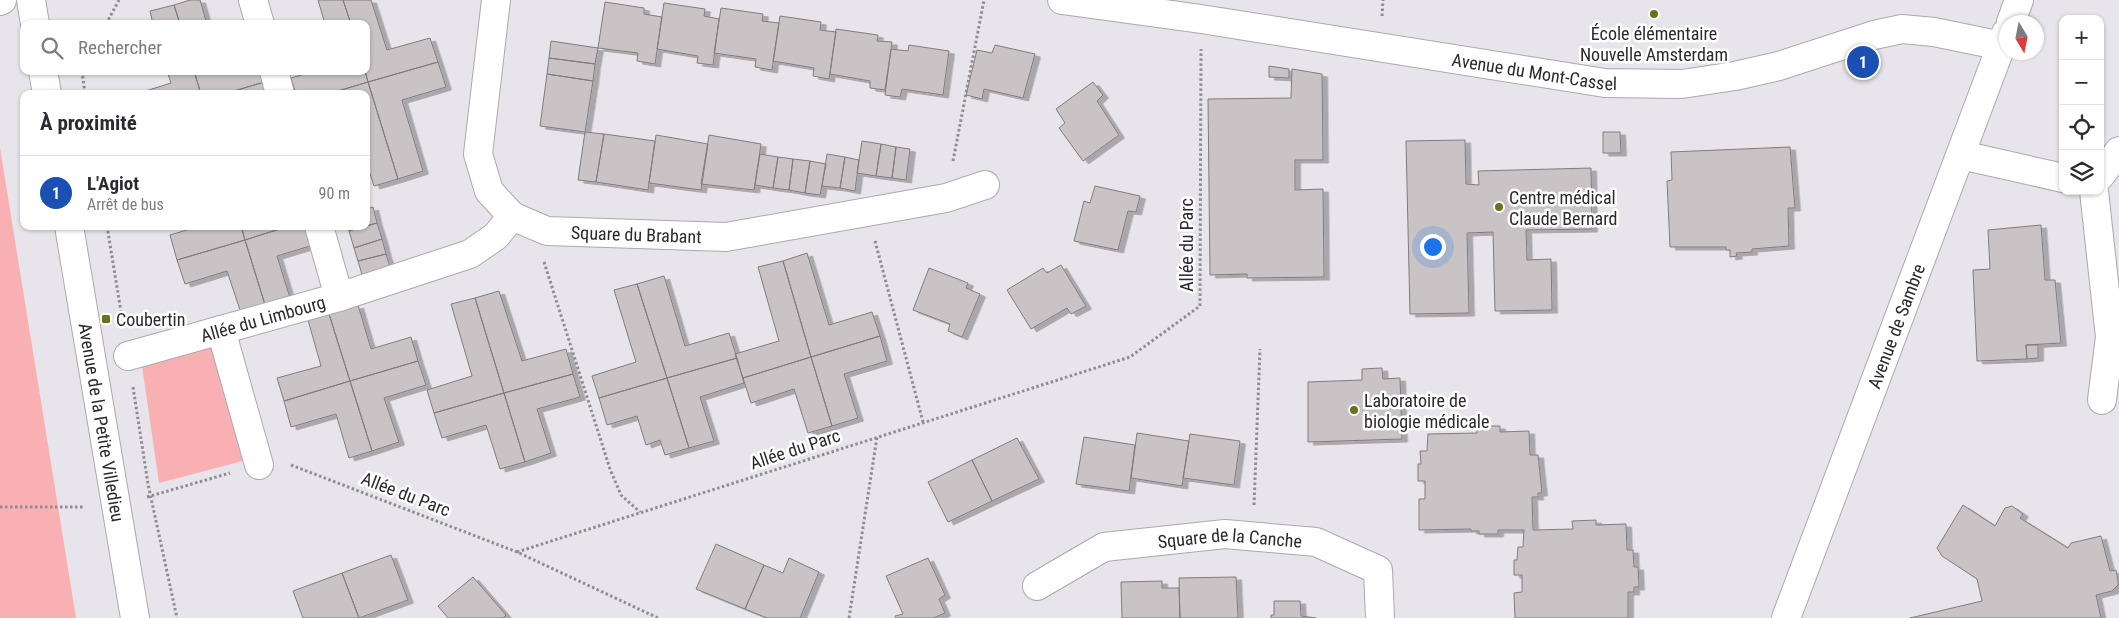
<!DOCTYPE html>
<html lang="fr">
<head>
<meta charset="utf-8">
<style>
  body { margin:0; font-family:"Roboto Condensed",sans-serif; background:#f7f7f7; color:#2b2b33 }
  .controls { position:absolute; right:15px; top:15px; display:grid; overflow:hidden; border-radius:10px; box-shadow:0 1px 4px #0004 }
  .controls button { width:45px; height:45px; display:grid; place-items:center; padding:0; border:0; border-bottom:1px solid #e1e1e2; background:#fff; color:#2b2b33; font:25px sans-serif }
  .compass { position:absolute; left:1999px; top:15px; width:45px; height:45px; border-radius:50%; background:#fff; box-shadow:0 1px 4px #0004; rotate:170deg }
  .you { position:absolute; left:1432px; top:246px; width:18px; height:18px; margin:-12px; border:4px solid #fff; border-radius:50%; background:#1a73e8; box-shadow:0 0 0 8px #1a73e833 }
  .badge { display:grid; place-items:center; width:32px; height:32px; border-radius:50%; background:#69731c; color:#fff; font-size:16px; font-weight:700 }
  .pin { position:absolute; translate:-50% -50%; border:2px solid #fff; box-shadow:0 1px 5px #0006 }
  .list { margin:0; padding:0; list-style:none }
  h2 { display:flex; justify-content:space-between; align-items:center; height:65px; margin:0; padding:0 20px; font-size:21px }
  h2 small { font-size:16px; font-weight:400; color:#7c7c81 }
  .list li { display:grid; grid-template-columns:32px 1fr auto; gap:15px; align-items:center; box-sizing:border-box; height:75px; padding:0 20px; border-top:1px solid #e1e1e2 }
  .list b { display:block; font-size:19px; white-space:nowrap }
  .list p { margin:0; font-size:16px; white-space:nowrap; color:#7c7c81 }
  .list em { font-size:16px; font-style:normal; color:#7c7c81 }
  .icon { flex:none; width:28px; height:28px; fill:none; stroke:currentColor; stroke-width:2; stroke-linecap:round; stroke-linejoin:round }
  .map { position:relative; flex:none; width:2119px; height:618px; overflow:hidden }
  .search { position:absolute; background:#fff; box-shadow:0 1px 4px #0004; left:20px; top:20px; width:350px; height:55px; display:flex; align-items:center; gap:12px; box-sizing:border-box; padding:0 18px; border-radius:10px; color:#7c7c81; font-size:19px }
  .panel { position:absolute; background:#fff; box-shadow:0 1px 4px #0004; left:20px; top:90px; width:350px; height:140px; border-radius:10px }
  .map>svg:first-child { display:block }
  .green { fill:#f8b0b2 }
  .building { fill:#cac3c6; stroke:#827b7e; filter:url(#shadow) }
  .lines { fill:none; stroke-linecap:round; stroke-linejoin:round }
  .minor-casing { stroke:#aca8af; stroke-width:30 }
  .path { stroke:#8f8c91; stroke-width:3; stroke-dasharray:2.5 2.5; stroke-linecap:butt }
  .minor { stroke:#fff; stroke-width:28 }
  .poi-dot { fill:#69731c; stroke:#fff; stroke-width:2 }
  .labels { text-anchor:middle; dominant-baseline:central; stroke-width:5; stroke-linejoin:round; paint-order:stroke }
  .poi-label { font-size:18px; fill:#2b292c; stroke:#fff; text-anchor:start }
  .street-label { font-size:18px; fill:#2b292c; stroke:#fff }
</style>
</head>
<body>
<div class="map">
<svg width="2119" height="618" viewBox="0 0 2119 618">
  <defs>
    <filter id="shadow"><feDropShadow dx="5.5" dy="3" stdDeviation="0" flood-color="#0004"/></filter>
  </defs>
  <rect width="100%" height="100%" fill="#e8e4eb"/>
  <path class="green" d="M 0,148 L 76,618 L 0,618 Z
    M 212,339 L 250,459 L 159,483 L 141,359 Z"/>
  <path class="building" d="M 190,0 L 200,0 L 207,24 L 180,24 L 174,5 Z
    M 318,0 L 343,0 L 351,24 L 325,24 Z
    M 343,0 L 371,0 L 387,50 L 430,38 L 438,62 L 368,82 L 365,71 L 366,24 L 351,24 Z
    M 605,2 L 644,8 L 644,14 L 662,17 L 655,64 L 637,61 L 638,53 L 598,48 Z
    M 664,3 L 705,9 L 704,16 L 719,19 L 713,65 L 697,63 L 698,56 L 657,49 Z
    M 174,5 L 180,24 L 153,24 L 150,11 Z
    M 721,8 L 763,14 L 762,21 L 779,23 L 772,70 L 755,67 L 756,59 L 714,53 Z
    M 780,16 L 821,22 L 820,30 L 836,32 L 829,79 L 813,76 L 814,68 L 773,61 Z
    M 836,29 L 878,35 L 877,41 L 892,42 L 885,90 L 870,88 L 870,81 L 830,74 Z
    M 551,41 L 598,48 L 595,64 L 549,58 Z
    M 909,45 L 949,51 L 943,95 L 902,89 L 900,97 L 885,95 L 891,49 L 908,51 Z
    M 995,45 L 1035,54 L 1023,98 L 984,89 L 982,99 L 966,95 L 977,50 L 992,53 Z
    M 549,58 L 595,64 L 593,81 L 547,74 Z
    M 438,62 L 446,87 L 402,100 L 423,171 L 398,179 L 368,82 Z
    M 1269,66 L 1289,69 L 1289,78 L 1269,77 Z
    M 1292,69 L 1322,74 L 1323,160 L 1295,160 L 1295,190 L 1323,189 L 1324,277 L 1247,278 L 1247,274 L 1210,275 L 1208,99 L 1291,98 Z
    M 167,71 L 194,71 L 201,94 L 136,94 L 171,83 Z
    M 194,71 L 268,71 L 271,80 L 224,94 L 201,94 Z
    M 314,71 L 365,71 L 368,82 L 328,94 L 296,94 L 291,78 Z
    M 547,74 L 593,81 L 585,132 L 540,126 Z
    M 271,80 L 275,94 L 224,94 Z
    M 368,82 L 398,179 L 374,186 L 366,162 L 366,94 L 328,94 Z
    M 1093,82 L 1103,95 L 1097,101 L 1119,135 L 1083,161 L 1059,128 L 1065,123 L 1056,109 Z
    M 585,132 L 604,134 L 596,182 L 578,180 Z
    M 1603,132 L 1620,132 L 1621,153 L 1603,153 Z
    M 604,134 L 655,141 L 648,190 L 596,182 Z
    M 656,135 L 708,144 L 701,190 L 649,183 Z
    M 709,135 L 761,144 L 754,190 L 701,184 Z
    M 1465,140 L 1466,184 L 1479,185 L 1478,171 L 1591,168 L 1592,229 L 1526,230 L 1527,260 L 1551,259 L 1552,310 L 1495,311 L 1493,232 L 1467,233 L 1469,313 L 1410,314 L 1406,141 Z
    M 862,141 L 881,144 L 876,176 L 857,173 Z
    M 881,144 L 896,147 L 892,178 L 876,176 Z
    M 896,147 L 910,149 L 906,180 L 892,178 Z
    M 1790,147 L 1795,208 L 1788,208 L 1789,246 L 1752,249 L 1752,252 L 1736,253 L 1737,256 L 1730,257 L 1730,250 L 1726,250 L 1726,247 L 1670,247 L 1667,181 L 1672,180 L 1671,152 Z
    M 760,154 L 778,157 L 773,188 L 755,185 Z
    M 827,154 L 845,157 L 840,188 L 822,186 Z
    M 778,157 L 793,159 L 789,190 L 773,188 Z
    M 845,157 L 859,160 L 855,191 L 840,188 Z
    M 793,159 L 810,161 L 805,193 L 789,190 Z
    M 810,161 L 826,164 L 820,195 L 805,193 Z
    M 1095,186 L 1140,196 L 1136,212 L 1128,211 L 1118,250 L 1074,241 L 1084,201 L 1090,203 Z
    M 373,207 L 377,223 L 366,226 L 366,209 Z
    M 377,223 L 382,239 L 354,248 L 349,231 Z
    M 2041,225 L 2045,280 L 2055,280 L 2061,343 L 2026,345 L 2027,359 L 1977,361 L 1973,270 L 1990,269 L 1988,230 Z
    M 200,226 L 241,226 L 245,240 L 177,260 L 170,235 Z
    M 241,226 L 289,226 L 245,240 Z
    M 289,226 L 315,226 L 320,243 L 277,256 L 291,301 L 266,308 L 245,240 Z
    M 347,226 L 365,226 L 349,231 Z
    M 382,239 L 386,254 L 358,261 L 354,248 Z
    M 245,240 L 266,308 L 242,316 L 227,271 L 185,284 L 177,260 Z
    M 807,253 L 829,325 L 872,312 L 880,336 L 811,357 L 783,261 Z
    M 386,254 L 391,270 L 363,278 L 358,261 Z
    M 783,261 L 811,357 L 743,378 L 735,354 L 779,341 L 758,267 Z
    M 1061,265 L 1086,306 L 1071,314 L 1067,308 L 1031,329 L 1007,290 L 1043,268 L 1047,273 Z
    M 929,268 L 968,283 L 966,288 L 980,294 L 962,337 L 948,331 L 950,324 L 913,310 Z
    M 664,276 L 685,346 L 729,333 L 737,358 L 667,378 L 637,284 Z
    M 637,284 L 667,378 L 599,398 L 592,376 L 636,362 L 614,290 Z
    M 499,291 L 522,361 L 566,349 L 573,374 L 504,393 L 475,298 Z
    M 475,298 L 504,393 L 434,413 L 427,390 L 472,376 L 451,304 Z
    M 358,305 L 371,349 L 411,337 L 418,361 L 350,381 L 329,314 Z
    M 329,314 L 350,381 L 284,401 L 277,378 L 321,366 L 308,320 Z
    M 880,336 L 887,361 L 844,374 L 858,418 L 832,426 L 811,357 Z
    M 2026,345 L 2038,345 L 2038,358 L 2027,359 Z
    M 811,357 L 832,426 L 808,433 L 794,389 L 751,403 L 743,378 Z
    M 737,358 L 744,383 L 700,397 L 714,441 L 689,448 L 667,378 Z
    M 418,361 L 426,385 L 384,398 L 399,442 L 372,451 L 350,381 Z
    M 1382,368 L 1383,379 L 1400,378 L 1402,439 L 1308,442 L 1308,382 L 1362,380 L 1362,369 Z
    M 573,374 L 580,397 L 537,409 L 551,453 L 525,462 L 504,393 Z
    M 667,378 L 689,448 L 665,455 L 660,440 L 646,445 L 637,416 L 607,425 L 599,398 Z
    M 350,381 L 372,451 L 349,458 L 336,414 L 291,427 L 284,401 Z
    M 504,393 L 525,462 L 500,469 L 486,425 L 442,438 L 434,413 Z
    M 1477,426 L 1500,426 L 1500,432 L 1529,431 L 1530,455 L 1538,455 L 1542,493 L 1538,493 L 1538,497 L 1532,497 L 1533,530 L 1573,529 L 1572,521 L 1596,520 L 1596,525 L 1626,524 L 1627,550 L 1633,550 L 1634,567 L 1638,567 L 1639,587 L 1634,587 L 1634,592 L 1628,592 L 1628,618 L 1515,618 L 1514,593 L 1522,592 L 1522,575 L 1514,575 L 1514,560 L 1517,560 L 1518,547 L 1523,547 L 1524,530 L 1498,530 L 1498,534 L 1479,534 L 1479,531 L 1471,531 L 1471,529 L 1419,530 L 1419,499 L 1425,499 L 1425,481 L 1418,481 L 1418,464 L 1421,464 L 1420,451 L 1427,451 L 1428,434 L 1477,433 Z
    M 1137,433 L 1189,441 L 1182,486 L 1131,478 Z
    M 1190,434 L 1240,441 L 1234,485 L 1183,478 Z
    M 1084,437 L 1135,445 L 1129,491 L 1076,484 Z
    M 1017,438 L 1039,479 L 992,501 L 972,460 Z
    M 972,460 L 992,501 L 948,522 L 928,482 Z
    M 1963,505 L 1995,526 L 2005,508 L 2012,506 L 2023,514 L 2020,518 L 2068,548 L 2071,543 L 2101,536 L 2110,571 L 2116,570 L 2118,581 L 2118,585 L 2112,591 L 2096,595 L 2101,618 L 1910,618 L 1982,601 L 1977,579 L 1942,556 L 1937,548 Z
    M 716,544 L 764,565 L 745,609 L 696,589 Z
    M 391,555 L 408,600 L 359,618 L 342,573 Z
    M 789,558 L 819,572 L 800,618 L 767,618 L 745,609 L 764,565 L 783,573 Z
    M 928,558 L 945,595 L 939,599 L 945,613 L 933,618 L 896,618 L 895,616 L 903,614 L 886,576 Z
    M 342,573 L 359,618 L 303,618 L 293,591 Z
    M 473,577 L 506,615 L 503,618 L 448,618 L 438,606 Z
    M 1236,577 L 1238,618 L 1180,618 L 1179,578 Z
    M 1162,581 L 1162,588 L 1179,588 L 1180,618 L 1122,618 L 1121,582 Z
    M 1274,601 L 1300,601 L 1301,616 L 1316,618 L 1271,618 L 1271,615 L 1274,615 Z"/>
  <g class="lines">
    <g class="minor-casing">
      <g id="minor">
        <path d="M 31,0 L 35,24"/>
        <path d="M 253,0 L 260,24"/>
        <path id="s1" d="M 496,0 L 478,154 L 489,191 L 512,216 L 547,231 L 726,237 L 946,198 L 985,185"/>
        <path id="s2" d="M 1062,0 L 1201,19 L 1605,83 L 1682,84 L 1735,76 L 1779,66 L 1874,35 L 1902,29 L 1934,32 L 2002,46"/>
        <path d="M 0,1 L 2,0"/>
        <path d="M 2011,22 L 2019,0"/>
        <path d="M 43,71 L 47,94"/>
        <path d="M 274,71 L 280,94"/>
        <path d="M 1961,155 L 2063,178"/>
        <path d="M 2100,176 L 2119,151"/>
        <path d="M 2094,191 L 2110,337 L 2102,400"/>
        <path id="s3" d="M 69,226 L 135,618"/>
        <path d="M 319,226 L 339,297"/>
        <path d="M 221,330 L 259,465"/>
        <path id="s4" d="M 128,356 L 339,297 L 470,254 L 496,236 L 512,216"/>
        <path id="s5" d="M 1037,586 L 1104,547 L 1225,534 L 1316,542 L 1378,570 L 1380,618"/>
        <path id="s6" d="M 1786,618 L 2006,33"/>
      </g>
    </g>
    <path class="path" d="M 1382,16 L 1383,0
      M 106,24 L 119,0
      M 82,71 L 85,94
      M 953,161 L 984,0
      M 107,226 L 123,324
      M 875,241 L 923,422
      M 544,262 L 610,469 L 621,495 L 640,512
      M 133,387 L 148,484 L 177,618
      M 291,465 L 517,552 L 658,618
      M 147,497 L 230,473
      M 1254,505 L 1260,349
      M 0,507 L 84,507
      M 517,552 L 1130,357 L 1200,306 L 1201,49
      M 849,618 L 877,437"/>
    <use href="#minor" class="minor"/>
  </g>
  <g class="poi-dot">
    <circle cx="1654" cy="14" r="5"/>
    <circle cx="1499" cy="207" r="5"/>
    <rect x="101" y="314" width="10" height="10" rx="2.5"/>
    <circle cx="1354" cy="410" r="5"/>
  </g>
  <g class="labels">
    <g class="poi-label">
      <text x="1654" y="33" text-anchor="middle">École élémentaire<tspan x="1654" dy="21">Nouvelle Amsterdam</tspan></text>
      <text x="1509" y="197">Centre médical<tspan x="1509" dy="21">Claude Bernard</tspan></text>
      <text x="116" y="319">Coubertin</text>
      <text x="1364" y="400">Laboratoire de<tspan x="1364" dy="21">biologie médicale</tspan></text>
    </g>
    <g class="street-label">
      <text stroke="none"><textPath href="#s2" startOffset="478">Avenue du Mont-Cassel</textPath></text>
      <text stroke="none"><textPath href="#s1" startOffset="355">Square du Brabant</textPath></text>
      <text transform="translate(1186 245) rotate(-90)">Allée du Parc</text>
      <text stroke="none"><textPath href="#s4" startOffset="140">Allée du Limbourg</textPath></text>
      <text stroke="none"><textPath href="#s6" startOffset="312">Avenue de Sambre</textPath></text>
      <text stroke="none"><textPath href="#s3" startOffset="199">Avenue de la Petite Villedieu</textPath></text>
      <text transform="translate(795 449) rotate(-18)">Allée du Parc</text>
      <text transform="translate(406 494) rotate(21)">Allée du Parc</text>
      <text stroke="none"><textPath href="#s5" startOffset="204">Square de la Canche</textPath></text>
    </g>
  </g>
</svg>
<div class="controls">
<button>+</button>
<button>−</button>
<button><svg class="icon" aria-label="locate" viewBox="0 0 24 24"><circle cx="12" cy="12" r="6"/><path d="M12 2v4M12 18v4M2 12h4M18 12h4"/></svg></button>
<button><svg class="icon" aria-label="layers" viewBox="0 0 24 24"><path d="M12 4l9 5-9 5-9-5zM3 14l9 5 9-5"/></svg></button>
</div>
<svg class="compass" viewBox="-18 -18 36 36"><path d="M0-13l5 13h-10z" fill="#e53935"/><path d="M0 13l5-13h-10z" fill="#7c7c81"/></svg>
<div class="you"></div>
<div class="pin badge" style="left:1863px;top:62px;background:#1a4fb4">1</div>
<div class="search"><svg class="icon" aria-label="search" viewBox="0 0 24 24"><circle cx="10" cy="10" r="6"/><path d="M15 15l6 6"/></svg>Rechercher</div>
<section class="panel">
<h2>À proximité<small></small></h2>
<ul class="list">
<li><span class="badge" style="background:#1a4fb4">1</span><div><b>L'Agiot</b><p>Arrêt de bus</p></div><em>90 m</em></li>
</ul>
</section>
</div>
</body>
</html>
